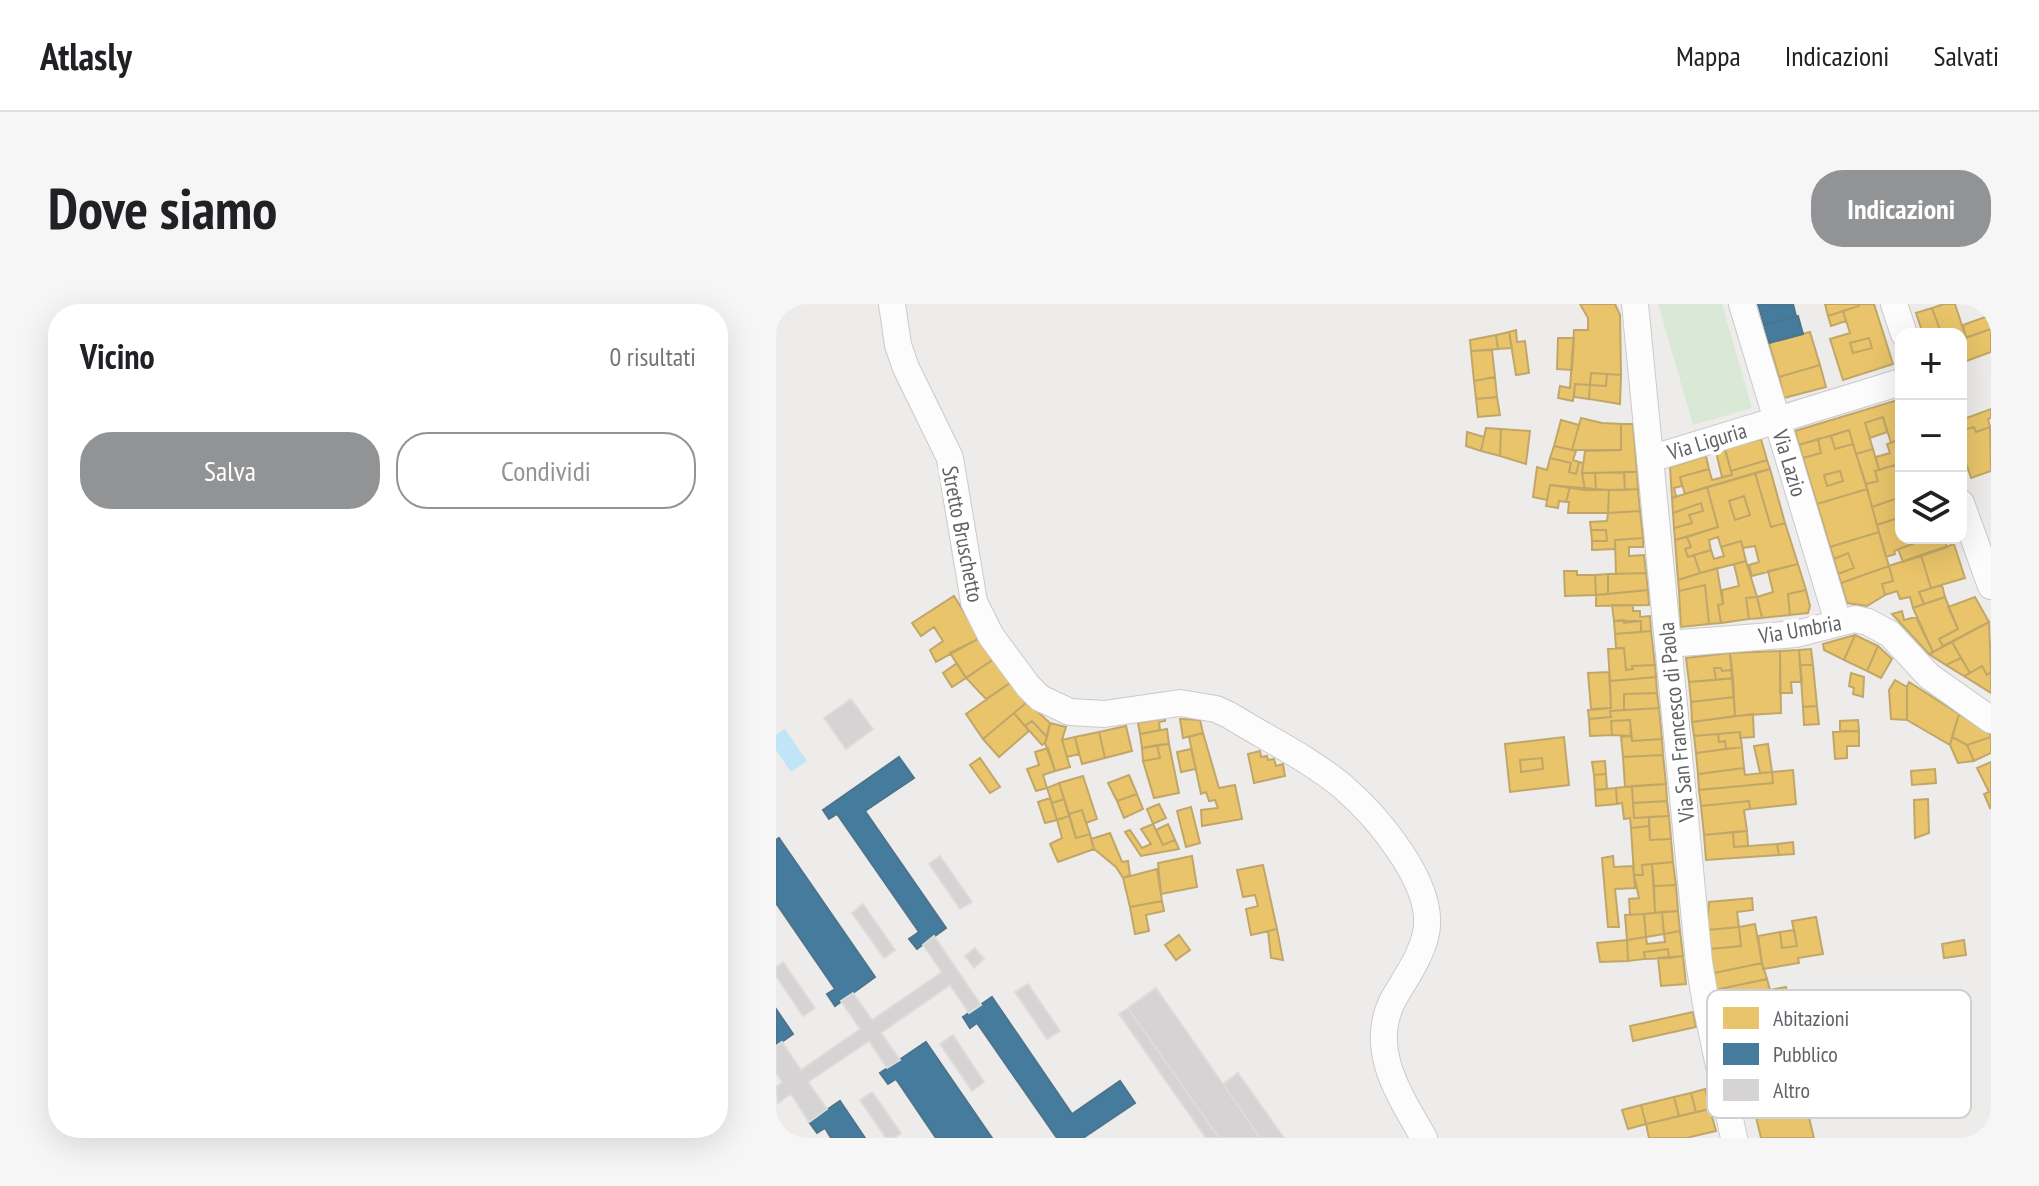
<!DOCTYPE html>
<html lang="it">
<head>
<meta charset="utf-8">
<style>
  body { margin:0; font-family:"PT Sans Narrow",sans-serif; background:#f6f6f6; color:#202124 }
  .controls { position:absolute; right:24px; top:24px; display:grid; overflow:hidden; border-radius:16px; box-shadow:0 8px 32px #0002 }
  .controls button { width:72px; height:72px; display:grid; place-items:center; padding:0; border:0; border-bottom:2px solid #e0e0e0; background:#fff; color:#202124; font:40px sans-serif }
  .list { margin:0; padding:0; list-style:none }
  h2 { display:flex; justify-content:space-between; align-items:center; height:104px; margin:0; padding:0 32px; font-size:34px }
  h2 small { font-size:26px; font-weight:400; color:#757577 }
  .actions { display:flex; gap:16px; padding:24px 32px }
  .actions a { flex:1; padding:18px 0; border:2px solid #919395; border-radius:32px; text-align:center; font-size:28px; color:#919395 }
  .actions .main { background:#919395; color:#fff }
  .icon { flex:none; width:44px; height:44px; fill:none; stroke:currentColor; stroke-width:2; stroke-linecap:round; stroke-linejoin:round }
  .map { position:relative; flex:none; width:1215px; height:834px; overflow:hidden; border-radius:32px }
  header { display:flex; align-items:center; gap:48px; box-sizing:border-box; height:112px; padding:0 40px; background:#fff; border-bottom:2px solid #e0e0e0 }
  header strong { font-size:38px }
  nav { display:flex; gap:44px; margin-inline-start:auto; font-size:28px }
  .intro { display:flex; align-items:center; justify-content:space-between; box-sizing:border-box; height:192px; padding:0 48px }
  h1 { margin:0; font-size:56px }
  .button { padding:20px 36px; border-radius:32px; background:#919395; color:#fff; font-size:28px; font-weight:700 }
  main { display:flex; gap:48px; padding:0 48px }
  aside { flex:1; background:#fff; border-radius:32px; box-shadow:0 8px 32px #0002 }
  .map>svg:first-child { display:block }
  .green { fill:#dae9d6 }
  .water { fill:#c0e5f6 }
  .homes { fill:#e9c46a; stroke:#c0a769; stroke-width:2 }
  .public { fill:#457b9d; stroke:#4d748d; stroke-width:2 }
  .building { fill:#d5d3d3; stroke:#dedcd9; stroke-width:2 }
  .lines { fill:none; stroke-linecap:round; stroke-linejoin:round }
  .minor-casing { stroke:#cbcaca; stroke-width:28 }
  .minor { stroke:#fcfcfc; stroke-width:26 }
  .labels { text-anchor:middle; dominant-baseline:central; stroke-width:8; stroke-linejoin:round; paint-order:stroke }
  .street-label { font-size:22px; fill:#5f6367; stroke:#fff }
  .key { fill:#fff; stroke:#cfd0d1; stroke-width:2 }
  .key-label { font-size:22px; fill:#5f6367 }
</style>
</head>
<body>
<header>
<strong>Atlasly</strong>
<nav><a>Mappa</a><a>Indicazioni</a><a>Salvati</a></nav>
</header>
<div class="intro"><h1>Dove siamo</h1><a class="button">Indicazioni</a></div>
<main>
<aside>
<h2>Vicino<small>0 risultati</small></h2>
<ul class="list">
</ul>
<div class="actions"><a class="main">Salva</a><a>Condividi</a></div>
</aside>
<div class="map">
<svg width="1215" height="834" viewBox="0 0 1215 834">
  <rect width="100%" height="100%" fill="#eeecea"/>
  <path class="green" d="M 882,0 L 946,0 L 976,104 L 917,121 Z"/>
  <path class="water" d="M 9,425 L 31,457 L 15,468 L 0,446 L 0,431 Z"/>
  <path class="homes" d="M 804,0 L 839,0 L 844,11 L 845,71 L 815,69 L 814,81 L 799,80 L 797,97 L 782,94 L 784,82 L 794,84 L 798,26 L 812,26 L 812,14 Z
    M 1049,0 L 1082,0 L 1083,2 L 1052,12 Z
    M 1082,0 L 1098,0 L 1117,60 L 1067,76 L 1054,35 L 1074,29 L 1067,7 L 1083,2 Z
    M 1168,0 L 1179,0 L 1190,34 L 1185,35 L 1185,30 L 1160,30 L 1160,28 L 1164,26 L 1156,4 Z
    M 1156,4 L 1164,26 L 1160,28 L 1160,30 L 1147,30 L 1140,9 Z
    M 1067,7 L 1070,17 L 1055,22 L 1052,12 Z
    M 1215,11 L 1215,25 L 1190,34 L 1187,21 Z
    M 1215,25 L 1215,48 L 1185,59 L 1185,35 Z
    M 740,26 L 741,38 L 749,37 L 753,69 L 740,71 L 733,28 Z
    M 733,28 L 736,44 L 722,45 L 720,31 Z
    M 1034,28 L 1044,61 L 1003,73 L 993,39 Z
    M 720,31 L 722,45 L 695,47 L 694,36 Z
    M 782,34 L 798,34 L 796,66 L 781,65 Z
    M 1093,34 L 1096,44 L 1077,49 L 1074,39 Z
    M 716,46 L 719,73 L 698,77 L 695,47 Z
    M 1044,61 L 1050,83 L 1008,94 L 1003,73 Z
    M 815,69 L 831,70 L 830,82 L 814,81 Z
    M 831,70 L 845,71 L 844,100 L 813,95 L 814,81 L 830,82 Z
    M 719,73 L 721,93 L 700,95 L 698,77 Z
    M 799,80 L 814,81 L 813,95 L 798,93 Z
    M 721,93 L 724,111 L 702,113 L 700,95 Z
    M 1125,95 L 1125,135 L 1115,139 L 1107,113 L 1089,119 L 1097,145 L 1080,150 L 1073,126 L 1023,141 L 1019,127 Z
    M 1215,105 L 1215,114 L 1212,115 L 1214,123 L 1200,128 L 1198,123 L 1185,127 L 1185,116 Z
    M 1107,113 L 1111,128 L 1094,134 L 1089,119 Z
    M 805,114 L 826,119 L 845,120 L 845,146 L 796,146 Z
    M 785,116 L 803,121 L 796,146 L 778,142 Z
    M 845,120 L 857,120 L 861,168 L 806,169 L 809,147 L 845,146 Z
    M 1198,123 L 1200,128 L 1214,123 L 1215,167 L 1195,174 L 1185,144 L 1185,127 Z
    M 710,124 L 725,125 L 724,152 L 705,147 Z
    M 725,125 L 754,127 L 750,160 L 724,152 Z
    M 1073,126 L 1077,140 L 1059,145 L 1055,132 Z
    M 691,128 L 708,133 L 705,147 L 690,142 Z
    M 1055,132 L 1059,145 L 1077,140 L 1091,185 L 1041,200 L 1027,154 L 1045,149 L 1042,135 Z
    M 985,135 L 991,156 L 955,167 L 949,145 Z
    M 1042,135 L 1045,149 L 1027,154 L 1023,141 Z
    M 1125,135 L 1125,159 L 1103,166 L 1100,153 L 1114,149 L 1111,140 Z
    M 778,142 L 800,147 L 797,156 L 803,158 L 800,170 L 793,168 L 795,159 L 774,154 Z
    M 949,145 L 956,171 L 946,173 L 940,148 Z
    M 1097,145 L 1103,166 L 1099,167 L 1102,177 L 1090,180 L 1080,150 Z
    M 930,152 L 933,165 L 904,173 L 906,182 L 898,184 L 900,193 L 896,194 L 894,163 Z
    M 774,154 L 795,159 L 793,168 L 800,170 L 803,158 L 807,159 L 806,169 L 809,186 L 774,181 L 771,196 L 757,193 L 761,163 L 771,166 Z
    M 991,156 L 994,165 L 909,190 L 904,173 L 933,165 L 936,176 L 956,171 L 955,167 Z
    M 1119,161 L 1125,182 L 1125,193 L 1096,203 L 1090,180 L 1102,177 L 1099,167 Z
    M 994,165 L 1009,219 L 995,223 L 979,169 Z
    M 1064,167 L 1067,177 L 1051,182 L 1048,171 Z
    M 848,168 L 861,168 L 862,185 L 849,186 Z
    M 848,168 L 849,186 L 820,186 L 819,169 Z
    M 806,169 L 819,169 L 820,186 L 809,186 Z
    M 979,169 L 995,223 L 1009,219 L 1022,260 L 976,272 L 973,261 L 983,258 L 979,242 L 967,244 L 965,237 L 945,243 L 942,233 L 933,236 L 935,246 L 912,253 L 909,245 L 915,243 L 911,233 L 942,223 L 931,183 Z
    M 774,181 L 794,183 L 790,198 L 783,197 L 782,204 L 770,202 Z
    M 794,183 L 833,186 L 832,209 L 792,209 L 793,198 L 790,198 Z
    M 931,183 L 942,223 L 899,236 L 898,224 L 916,219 L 913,211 L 927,207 L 925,199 L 897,209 L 896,194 Z
    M 862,185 L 864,207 L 832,209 L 833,186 Z
    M 1091,185 L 1103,228 L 1054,243 L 1041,200 Z
    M 968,192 L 974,211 L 959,216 L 953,197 Z
    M 1125,193 L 1125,213 L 1101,221 L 1096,203 Z
    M 925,199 L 927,207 L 913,211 L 916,219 L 898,224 L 897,209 Z
    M 864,207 L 867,234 L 839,236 L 839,245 L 816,246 L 816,237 L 831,237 L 830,226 L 815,226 L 814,218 L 831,217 L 832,209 Z
    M 1125,213 L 1125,234 L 1135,234 L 1137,240 L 1118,247 L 1119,250 L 1110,253 L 1101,221 Z
    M 815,226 L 830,226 L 831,237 L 816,237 Z
    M 1103,228 L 1113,262 L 1065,279 L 1062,270 L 1078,264 L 1072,249 L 1058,255 L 1054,243 Z
    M 911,233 L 915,243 L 909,245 L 912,253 L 918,251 L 924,269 L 902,276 L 899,236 Z
    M 867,234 L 867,243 L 853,243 L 853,252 L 868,251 L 870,269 L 840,270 L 839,236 Z
    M 1135,234 L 1168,234 L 1171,243 L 1127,258 L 1122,245 L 1137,240 Z
    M 965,237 L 970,257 L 924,269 L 918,251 L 935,246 L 938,255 L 948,252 L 945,243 Z
    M 1178,240 L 1189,274 L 1155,284 L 1145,251 Z
    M 1072,249 L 1078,264 L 1062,270 L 1058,255 Z
    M 1145,251 L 1155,284 L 1143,288 L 1148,300 L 1137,304 L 1134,293 L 1124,295 L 1121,287 L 1109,291 L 1106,280 L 1117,277 L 1113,262 Z
    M 970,257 L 981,293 L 970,294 L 973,315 L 945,319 L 942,301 L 947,300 L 946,286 L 963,282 L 958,260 Z
    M 1022,260 L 1030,286 L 1012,290 L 1014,311 L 986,314 L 981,293 L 997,288 L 992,267 Z
    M 1113,262 L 1117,277 L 1106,280 L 1109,291 L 1091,302 L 1071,299 L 1065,279 Z
    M 941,264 L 947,300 L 942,301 L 945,319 L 933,320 L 929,281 L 903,287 L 902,276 Z
    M 788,267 L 801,267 L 801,271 L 819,271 L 820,291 L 789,292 Z
    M 870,269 L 872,286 L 832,290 L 832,270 Z
    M 832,270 L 832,290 L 820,291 L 819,271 Z
    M 929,281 L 933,320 L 905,323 L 903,287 Z
    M 1166,281 L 1169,293 L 1148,300 L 1143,288 Z
    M 872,286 L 873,301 L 820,302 L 820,291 Z
    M 1030,286 L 1034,302 L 1032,309 L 1014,311 L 1012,290 Z
    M 178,292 L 204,334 L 160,358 L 154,346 L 167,337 L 158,323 L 145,332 L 136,319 Z
    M 981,293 L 986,314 L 973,315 L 970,294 Z
    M 1169,293 L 1182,325 L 1163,335 L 1167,342 L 1157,348 L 1137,304 Z
    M 1199,293 L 1213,318 L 1167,342 L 1163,335 L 1182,325 L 1172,303 Z
    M 836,301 L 857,301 L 857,307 L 864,307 L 864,313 L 874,312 L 875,327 L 865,328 L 865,317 L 838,317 Z
    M 1126,307 L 1128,316 L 1140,313 L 1157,348 L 1153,350 L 1116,310 Z
    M 848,316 L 848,319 L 865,317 L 865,328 L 839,330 L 838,317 Z
    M 1213,318 L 1215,368 L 1211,371 L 1206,362 L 1194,369 L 1176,338 Z
    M 875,327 L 879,361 L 856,362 L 857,365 L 850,366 L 848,344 L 840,344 L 839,330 Z
    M 1079,331 L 1102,342 L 1091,367 L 1068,356 Z
    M 1079,331 L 1068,356 L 1048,346 L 1047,340 Z
    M 204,334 L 218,355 L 190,374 L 174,349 Z
    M 1176,338 L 1185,354 L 1170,361 L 1153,350 Z
    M 1102,342 L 1116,355 L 1105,374 L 1091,367 Z
    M 848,344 L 850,366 L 857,365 L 856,362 L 879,361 L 880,373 L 834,377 L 832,345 Z
    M 1035,345 L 1037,361 L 1024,361 L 1023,346 Z
    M 1023,346 L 1026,378 L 1015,378 L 1016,389 L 1004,389 L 1004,347 Z
    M 1004,347 L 1005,409 L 959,412 L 954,349 Z
    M 954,349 L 956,366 L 946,367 L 945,364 L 938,364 L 940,376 L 913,378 L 910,354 Z
    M 1185,354 L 1194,369 L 1188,372 L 1170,361 Z
    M 218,355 L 234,379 L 210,395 L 190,374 Z
    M 181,359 L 190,374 L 176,383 L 167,369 Z
    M 1024,361 L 1037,361 L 1041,402 L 1027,403 Z
    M 1206,362 L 1211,371 L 1215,368 L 1215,389 L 1188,372 Z
    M 938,364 L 945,364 L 946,367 L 956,366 L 957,374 L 940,376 Z
    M 833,368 L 835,404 L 815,405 L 812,369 Z
    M 1075,369 L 1088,373 L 1087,393 L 1077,390 L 1078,384 L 1073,382 Z
    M 880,373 L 881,389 L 848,390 L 848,406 L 834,407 L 835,413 L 813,415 L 812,406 L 835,404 L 834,377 Z
    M 957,374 L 958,393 L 915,398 L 913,378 Z
    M 1119,376 L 1131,383 L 1131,416 L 1115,415 L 1113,386 Z
    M 1133,378 L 1183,410 L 1174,441 L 1131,416 L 1131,383 Z
    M 234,379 L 251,398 L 207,435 L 190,410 Z
    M 881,389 L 883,404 L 848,406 L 848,390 Z
    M 958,393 L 959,412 L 916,418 L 915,398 Z
    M 251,398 L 274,419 L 271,433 L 256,417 L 249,422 L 238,409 Z
    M 1041,402 L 1043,420 L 1028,421 L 1027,403 Z
    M 883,404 L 886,435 L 856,437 L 854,416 L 835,417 L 836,431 L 814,432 L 813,415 L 835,413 L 834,407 Z
    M 238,409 L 253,427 L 223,453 L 207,435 Z
    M 977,410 L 978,433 L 964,434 L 964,428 L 918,432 L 916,418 Z
    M 1183,410 L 1215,431 L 1215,433 L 1191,441 L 1176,433 Z
    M 389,414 L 389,417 L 383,418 L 384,426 L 364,430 L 362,419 Z
    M 404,415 L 424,416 L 427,429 L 407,434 Z
    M 854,416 L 855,432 L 836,431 L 835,417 Z
    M 1082,416 L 1083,427 L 1064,427 L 1064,417 Z
    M 256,417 L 271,433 L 269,439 L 266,441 L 249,422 Z
    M 274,419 L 290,423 L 286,436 L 294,463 L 279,467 L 269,439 Z
    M 350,422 L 356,447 L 329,454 L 323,428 Z
    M 391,425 L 393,440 L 366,444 L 364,430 Z
    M 1083,427 L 1083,442 L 1071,442 L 1071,454 L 1059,455 L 1057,428 Z
    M 323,428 L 329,454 L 306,460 L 299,433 Z
    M 964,428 L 966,443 L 950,445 L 949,437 L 943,438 L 942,430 Z
    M 427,429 L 443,484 L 459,481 L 466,515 L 426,522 L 425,506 L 442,504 L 439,496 L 433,497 L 430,488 L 425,490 L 413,433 Z
    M 942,430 L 943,438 L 949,437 L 950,445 L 920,449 L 918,432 Z
    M 855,432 L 856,437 L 886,435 L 887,451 L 847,453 L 845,433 Z
    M 299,433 L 303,450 L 291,453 L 286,436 Z
    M 788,433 L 793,481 L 734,488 L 729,440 Z
    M 1176,433 L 1191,441 L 1198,457 L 1182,459 L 1174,441 Z
    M 1215,433 L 1215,449 L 1198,457 L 1191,441 Z
    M 393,440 L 403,489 L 378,494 L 367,457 L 384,454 L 381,441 Z
    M 992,440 L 996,468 L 984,469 L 978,442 Z
    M 381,441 L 384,454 L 367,457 L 366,444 Z
    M 966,443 L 968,464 L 922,470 L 920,449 Z
    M 272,444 L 279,467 L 267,471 L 271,484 L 260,487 L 251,465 L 263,461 L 259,448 Z
    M 415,445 L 420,465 L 405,468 L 401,448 Z
    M 484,447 L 485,453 L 491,452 L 492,456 L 498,455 L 500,462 L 507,460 L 509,472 L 478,479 L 472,450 Z
    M 887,451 L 890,480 L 849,483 L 847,453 Z
    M 204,454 L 224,483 L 214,489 L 194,461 Z
    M 766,454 L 767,465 L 745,468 L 744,456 Z
    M 829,457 L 830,470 L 818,471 L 816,458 Z
    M 1215,458 L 1215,503 L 1214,504 L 1208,490 L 1213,488 L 1201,464 Z
    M 968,464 L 969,471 L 996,468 L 997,479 L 923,486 L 922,470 Z
    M 1159,465 L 1160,479 L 1136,481 L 1135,467 Z
    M 1017,466 L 1020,500 L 974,505 L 973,497 L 925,502 L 923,486 L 997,479 L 996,468 Z
    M 830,470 L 831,485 L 819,486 L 818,471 Z
    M 353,471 L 361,490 L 341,497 L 332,479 Z
    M 307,472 L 321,515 L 310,519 L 306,506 L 293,510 L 283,479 Z
    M 283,479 L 288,495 L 276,499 L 271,484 Z
    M 890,480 L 891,497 L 857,499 L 856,482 Z
    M 856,482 L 858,514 L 873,513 L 873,522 L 855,524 L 854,514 L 848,515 L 846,499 L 841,500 L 840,484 Z
    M 840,484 L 841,500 L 820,502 L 819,486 Z
    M 361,490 L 367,505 L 348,514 L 341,497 Z
    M 274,494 L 281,516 L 269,519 L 262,498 Z
    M 288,495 L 293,512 L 281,516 L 276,499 Z
    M 1152,495 L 1153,529 L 1139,534 L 1138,496 Z
    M 891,497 L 893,512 L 858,514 L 857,499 Z
    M 973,497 L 974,505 L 968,506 L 971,527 L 928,531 L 925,502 Z
    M 383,500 L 390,514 L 377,520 L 371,505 Z
    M 415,503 L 424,539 L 410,543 L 401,507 Z
    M 306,506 L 314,530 L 300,534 L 293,510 Z
    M 293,512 L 300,534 L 314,530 L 318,545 L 282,558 L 274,540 L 286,534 L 281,516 Z
    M 893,512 L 895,535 L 874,536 L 873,513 Z
    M 377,520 L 387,541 L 399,536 L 403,545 L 365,552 L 349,528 L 354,526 L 366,544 L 375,540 L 365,525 Z
    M 392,520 L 399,536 L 387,541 L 380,526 Z
    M 873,522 L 874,536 L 895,535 L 897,558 L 866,561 L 867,571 L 858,571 L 855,524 Z
    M 971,527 L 972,542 L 958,543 L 957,528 Z
    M 957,528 L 958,543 L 1001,540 L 1003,551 L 930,556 L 928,531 Z
    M 334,529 L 346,558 L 352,557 L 354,571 L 347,574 L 340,563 L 318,545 L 315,535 Z
    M 1017,538 L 1018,550 L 1003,551 L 1001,540 Z
    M 416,552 L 421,583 L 385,590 L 382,559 Z
    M 837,552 L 838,563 L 857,562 L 859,584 L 839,585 L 843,623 L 832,623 L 826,554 Z
    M 897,558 L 900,581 L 878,582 L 876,560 Z
    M 876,560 L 879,609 L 854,611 L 853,595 L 863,594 L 858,571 L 867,571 L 866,561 Z
    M 487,561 L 501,625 L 475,631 L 470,605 L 482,602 L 479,591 L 467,593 L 461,566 Z
    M 381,565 L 386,597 L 354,603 L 347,574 Z
    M 900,581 L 902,607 L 879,609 L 878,582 Z
    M 976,594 L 977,606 L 961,608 L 963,623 L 931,626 L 933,598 Z
    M 386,597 L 388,607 L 370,611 L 373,627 L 359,630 L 354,603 Z
    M 902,607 L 904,627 L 888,630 L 886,608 Z
    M 886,608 L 888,630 L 870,633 L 868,610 Z
    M 868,610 L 870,633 L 851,636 L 849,611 Z
    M 1040,613 L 1047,650 L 1022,654 L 1023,659 L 987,665 L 982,632 L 1004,628 L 1006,644 L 1021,642 L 1016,617 Z
    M 979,620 L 986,659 L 938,669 L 934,645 L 965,642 L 963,623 Z
    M 963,623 L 965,642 L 934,645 L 931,626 Z
    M 501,625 L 507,656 L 495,654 L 492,627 Z
    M 1018,626 L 1021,642 L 1006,644 L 1004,628 Z
    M 904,627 L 907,652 L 893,654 L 892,645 L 868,648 L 869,655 L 852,657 L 851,636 L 870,633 L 871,640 L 889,638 L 888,630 Z
    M 403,631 L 414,646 L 400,656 L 389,641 Z
    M 851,636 L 852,657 L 824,658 L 821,639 Z
    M 1188,636 L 1190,651 L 1168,654 L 1166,640 Z
    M 892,645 L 893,654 L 869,655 L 868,648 Z
    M 907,652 L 910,680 L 885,682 L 882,654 Z
    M 986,659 L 991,675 L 939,686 L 938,669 Z
    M 991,675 L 995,690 L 982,693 L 985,705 L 970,709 L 968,698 L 941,705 L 939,686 Z
    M 1010,683 L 1014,713 L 1002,714 L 994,686 Z
    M 917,708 L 920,723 L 857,737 L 854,722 Z
    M 929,785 L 934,805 L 920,808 L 915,789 Z
    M 915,789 L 920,808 L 903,812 L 898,793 Z
    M 898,793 L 903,812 L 870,820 L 865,801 Z
    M 1029,797 L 1038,834 L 985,834 L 979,809 Z
    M 865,801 L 870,820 L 852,825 L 846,806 Z
    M 934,805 L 940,827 L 910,834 L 873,834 L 870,820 Z"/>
  <path class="public" d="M 982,0 L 1017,0 L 1020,12 L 988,21 Z
    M 1022,12 L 1027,30 L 993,39 L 988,21 Z
    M 123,453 L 138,474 L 89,507 L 170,624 L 141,645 L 133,635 L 143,628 L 61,510 L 53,515 L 47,506 Z
    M 3,534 L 99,673 L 59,702 L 51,690 L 59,685 L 0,599 L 0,536 Z
    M 216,693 L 296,810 L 344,777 L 359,799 L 307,834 L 281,834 L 201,719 L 194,724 L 187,713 Z
    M 0,705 L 17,730 L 0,742 Z
    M 150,738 L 216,834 L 160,834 L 120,775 L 112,780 L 104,769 Z
    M 64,797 L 89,834 L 55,834 L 49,824 L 41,829 L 33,818 Z"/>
  <path class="building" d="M 75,395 L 97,425 L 70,445 L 48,414 Z
    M 164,552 L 196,598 L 184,605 L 153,560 Z
    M 87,600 L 119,646 L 108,654 L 76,609 Z
    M 158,632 L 205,701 L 193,709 L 174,681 L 105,729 L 124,756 L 111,764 L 93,737 L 32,778 L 51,805 L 33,818 L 15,790 L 2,799 L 0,783 L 6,778 L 0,769 L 0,742 L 6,738 L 25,766 L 84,725 L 65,697 L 77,689 L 96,716 L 166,668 L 147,641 Z
    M 199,644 L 208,655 L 198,664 L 189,652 Z
    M 7,658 L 39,704 L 27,712 L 0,672 L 0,663 Z
    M 252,680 L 284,727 L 271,735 L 239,688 Z
    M 380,684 L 447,780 L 484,834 L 443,834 L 352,704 Z
    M 352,704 L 443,834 L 430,834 L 343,710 Z
    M 177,731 L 208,778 L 196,787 L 164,740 Z
    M 462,769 L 508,834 L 484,834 L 447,780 Z
    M 96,788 L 125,829 L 118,834 L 110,834 L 84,796 Z"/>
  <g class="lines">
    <g class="minor-casing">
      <path id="minor" d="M 116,0 L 122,41 L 130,64 L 174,154 L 198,298 L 215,332 L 252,382 L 264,394 L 294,408 L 328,410 L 404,399 L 440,405 L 453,411 C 490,434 532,454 566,482 C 601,512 660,581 650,629 C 645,653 630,673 618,694 C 591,744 623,790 648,834
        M 859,0 L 923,658 L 930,700 L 958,834
        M 966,0 L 1062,318
        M 1118,0 L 1128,30
        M 874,155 L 1125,78
        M 1185,199 L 1215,282
        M 892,340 L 1020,330 L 1079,315 L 1092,318 L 1114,330 L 1153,372 L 1215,416"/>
    </g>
    <use href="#minor" class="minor"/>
  </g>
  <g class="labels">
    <g class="street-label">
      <text transform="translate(931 137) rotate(-17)">Via Liguria</text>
      <text transform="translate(1014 159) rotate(73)">Via Lazio</text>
      <text transform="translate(187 230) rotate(79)">Stretto Bruschetto</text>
      <text transform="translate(1024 325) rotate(-10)">Via Umbria</text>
      <text transform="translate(900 418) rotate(-96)">Via San Francesco di Paola</text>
    </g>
  </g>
  <rect x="931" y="686" width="264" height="128" rx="12" class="key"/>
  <rect x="947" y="703" width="36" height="22" fill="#e9c46a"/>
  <rect x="947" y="739" width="36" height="22" fill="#457b9d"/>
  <rect x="947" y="775" width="36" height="22" fill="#d5d3d3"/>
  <g class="key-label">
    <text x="997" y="722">Abitazioni</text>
    <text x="997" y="758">Pubblico</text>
    <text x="997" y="794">Altro</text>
  </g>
</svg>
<div class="controls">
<button>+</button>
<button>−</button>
<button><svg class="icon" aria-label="layers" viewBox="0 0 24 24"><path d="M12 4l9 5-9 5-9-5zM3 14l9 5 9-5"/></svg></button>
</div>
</div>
</main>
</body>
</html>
